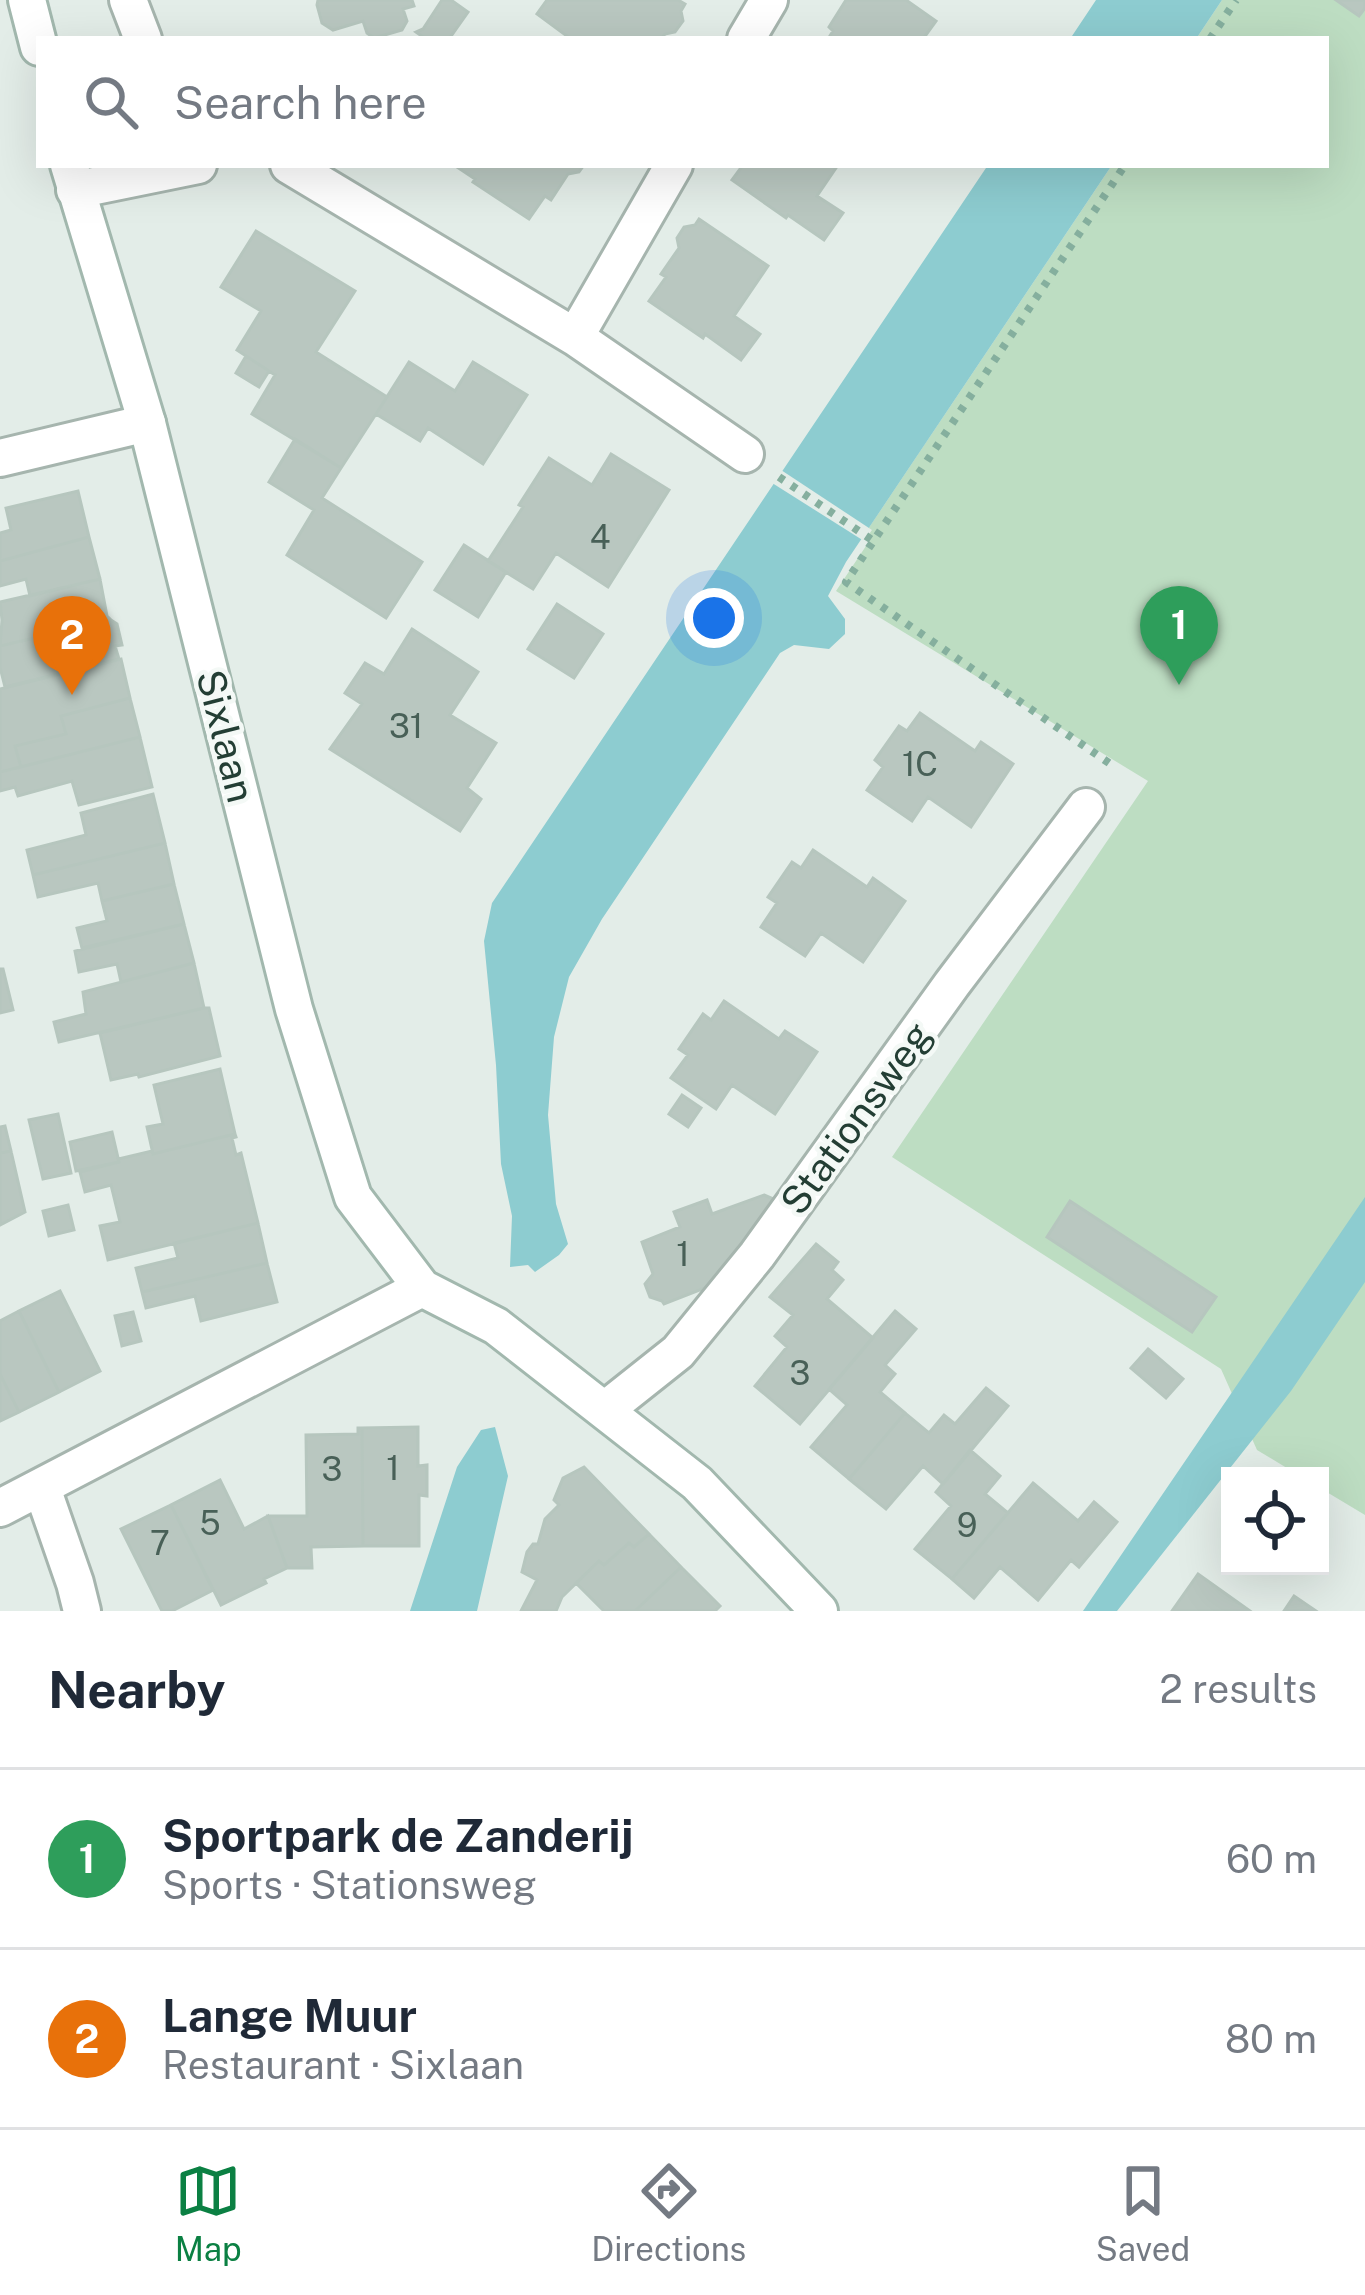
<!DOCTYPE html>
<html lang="en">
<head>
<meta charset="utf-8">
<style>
  body { margin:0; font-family:"Public Sans",sans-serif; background:#f2f2f3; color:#1f2937 }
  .controls { position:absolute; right:36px; bottom:36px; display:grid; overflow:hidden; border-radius:0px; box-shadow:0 12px 48px #0002 }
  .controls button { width:108px; height:108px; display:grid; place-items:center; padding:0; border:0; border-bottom:3px solid #e0e1e3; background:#fff; color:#1f2937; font:60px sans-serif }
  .you { position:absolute; left:714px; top:618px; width:42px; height:42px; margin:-30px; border:9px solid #fff; border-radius:50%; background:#1a73e8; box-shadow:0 0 0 18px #1a73e833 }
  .badge { display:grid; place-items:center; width:78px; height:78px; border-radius:50%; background:#0b8043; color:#fff; font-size:39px; font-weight:700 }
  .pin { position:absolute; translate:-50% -99px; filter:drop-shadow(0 3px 6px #0008) }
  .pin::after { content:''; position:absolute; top:63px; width:42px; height:36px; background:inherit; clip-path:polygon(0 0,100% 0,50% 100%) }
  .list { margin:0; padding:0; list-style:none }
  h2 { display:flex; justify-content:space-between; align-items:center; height:156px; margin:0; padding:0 48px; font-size:51px }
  h2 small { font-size:39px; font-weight:400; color:#747a83 }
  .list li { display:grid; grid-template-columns:78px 1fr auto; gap:36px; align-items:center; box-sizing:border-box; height:180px; padding:0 48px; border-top:3px solid #e0e1e3 }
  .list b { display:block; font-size:45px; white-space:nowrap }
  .list p { margin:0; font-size:39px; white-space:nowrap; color:#747a83 }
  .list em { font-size:39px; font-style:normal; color:#747a83 }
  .icon { flex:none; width:66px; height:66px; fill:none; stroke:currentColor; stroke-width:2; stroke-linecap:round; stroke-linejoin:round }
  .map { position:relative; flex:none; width:1365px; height:1611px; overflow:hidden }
  .search { position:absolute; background:#fff; box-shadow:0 12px 48px #0002; left:36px; right:36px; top:36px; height:132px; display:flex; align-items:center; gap:30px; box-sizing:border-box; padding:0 42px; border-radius:0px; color:#747a83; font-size:45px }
  .sheet { height:516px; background:#fff }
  nav { display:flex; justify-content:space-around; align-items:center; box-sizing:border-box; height:168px; border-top:3px solid #e0e1e3; background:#fff; font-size:33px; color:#747a83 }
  nav a { display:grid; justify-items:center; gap:6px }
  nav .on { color:#0b8043 }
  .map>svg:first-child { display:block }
  .green { fill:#bdddc2 }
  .water { fill:#8dccd0 }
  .pier { fill:#e3ede8 }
  .building { fill:#b9c7c0; stroke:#b6c6be; stroke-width:3 }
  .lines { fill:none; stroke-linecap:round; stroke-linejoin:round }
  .street-casing { stroke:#a6b5ae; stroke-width:42 }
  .secondary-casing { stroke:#a2b8ae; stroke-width:42 }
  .path { stroke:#85af9e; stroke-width:8; stroke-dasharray:6 9; stroke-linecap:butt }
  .street { stroke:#fff; stroke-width:36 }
  .secondary { stroke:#fff; stroke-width:36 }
  .labels { text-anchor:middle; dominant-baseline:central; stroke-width:9; stroke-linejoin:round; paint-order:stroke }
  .number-label { font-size:33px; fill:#486057 }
  .street-label { font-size:39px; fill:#233e34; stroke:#f4f9f6 }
</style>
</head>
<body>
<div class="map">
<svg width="1365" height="1611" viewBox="0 0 1365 1611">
  <rect width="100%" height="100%" fill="#e3ede8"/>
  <path class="green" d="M 1222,0 L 1365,0 L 1365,1515 L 1320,1488 L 1320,1476 L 1300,1476 L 1257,1450 L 1221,1369 L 892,1157 L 1148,781 L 836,591 L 870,540 L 864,535 L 1112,165 L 1326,165 L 1326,39 L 1196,39 Z"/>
  <path class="water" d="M 1096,0 L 1222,0 L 1196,39 L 1070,39 Z
    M 988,165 L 1112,165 L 846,562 L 828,596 L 845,619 L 845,634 L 829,649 L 794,645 L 780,653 L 602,919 L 569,977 L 554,1037 L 548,1115 L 556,1204 L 568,1244 L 559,1255 L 535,1272 L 528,1265 L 510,1267 L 512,1216 L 501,1164 L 496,1065 L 484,941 L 492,903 Z
    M 1365,1197 L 1365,1282 L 1291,1391 L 1117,1611 L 1083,1611 Z
    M 495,1427 L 508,1476 L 477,1611 L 410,1611 L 457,1467 L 481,1430 Z"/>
  <path class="pier" d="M 778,468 L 872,530 L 864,541 L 769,481 Z"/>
  <path class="building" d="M 318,0 L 412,0 L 414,6 L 403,9 L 407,21 L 402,30 L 374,38 L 367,33 L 363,21 L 333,30 L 322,23 L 317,5 Z
    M 442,0 L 451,0 L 468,12 L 449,39 L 426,39 L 416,32 L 423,29 Z
    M 547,0 L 678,0 L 685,4 L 681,11 L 683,21 L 675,32 L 665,34 L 661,39 L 571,39 L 537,14 Z
    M 846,0 L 906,0 L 936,21 L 923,39 L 828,39 L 833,31 L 829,27 Z
    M 1336,0 L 1365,0 L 1365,8 L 1359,16 Z
    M 454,165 L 584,165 L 579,172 L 568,174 L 551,200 L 545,196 L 529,219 L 473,182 L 475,179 Z
    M 743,165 L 838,165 L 817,196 L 843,213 L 824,240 L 788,215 L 786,218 L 732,180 Z
    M 699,219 L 768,266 L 734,316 L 760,334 L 741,360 L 705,334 L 703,338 L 649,301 L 666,277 L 661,274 L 679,248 L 677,238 L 684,227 L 695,225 Z
    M 256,231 L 355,291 L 316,352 L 387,397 L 341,468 L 252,414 L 275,375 L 237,350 L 261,311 L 221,287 Z
    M 246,356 L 269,371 L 259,387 L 236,373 Z
    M 409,362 L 455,391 L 473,362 L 527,395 L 483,464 L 428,428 L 420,441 L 376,414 Z
    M 295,439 L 341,468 L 322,498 L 422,562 L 386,618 L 287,555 L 314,510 L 269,482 Z
    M 611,454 L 669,490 L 608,587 L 556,553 L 533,589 L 488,561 L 523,507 L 519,505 L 549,458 L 592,485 Z
    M 78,491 L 89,537 L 0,561 L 0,533 L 11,530 L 6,508 Z
    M 89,537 L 100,579 L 30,596 L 26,579 L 0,586 L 0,561 Z
    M 464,545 L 506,572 L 478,617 L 435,590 Z
    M 100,579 L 107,616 L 111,620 L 0,646 L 2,620 L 0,602 Z
    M 557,604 L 603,634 L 574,678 L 528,649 Z
    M 111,620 L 117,624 L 122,645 L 115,646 L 119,659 L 5,687 L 0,667 L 0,646 Z
    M 412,629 L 478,672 L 450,715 L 496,743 L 467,788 L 481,799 L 460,831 L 330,749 L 362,704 L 345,693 L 365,663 L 384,674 Z
    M 121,659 L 130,698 L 61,716 L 66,734 L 15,746 L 21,767 L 0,772 L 0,689 Z
    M 130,698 L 140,737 L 21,767 L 15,746 L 66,734 L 61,716 Z
    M 920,713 L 975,751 L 981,742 L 1013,764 L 971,827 L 928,797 L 912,821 L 867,790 L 883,767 L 875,760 L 899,726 L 907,731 Z
    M 140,737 L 152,787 L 79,805 L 72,781 L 18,796 L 15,787 L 0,791 L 0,772 Z
    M 153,794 L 165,843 L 33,875 L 27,850 L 86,835 L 81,813 Z
    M 165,843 L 174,884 L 102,901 L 98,883 L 38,897 L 33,875 Z
    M 813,850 L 867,887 L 873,878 L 905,901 L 863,962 L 821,933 L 805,956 L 761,927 L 777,903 L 768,897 L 792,862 L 801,868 Z
    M 174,884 L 184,924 L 82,948 L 77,928 L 107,921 L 102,901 Z
    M 184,924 L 194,963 L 121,982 L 117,964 L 79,972 L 75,951 Z
    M 194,963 L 204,1008 L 59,1042 L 54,1022 L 86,1014 L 83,992 Z
    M 0,969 L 3,969 L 13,1010 L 0,1013 Z
    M 724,1001 L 779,1039 L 785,1031 L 817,1052 L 775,1114 L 732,1085 L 716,1109 L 671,1078 L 688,1055 L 679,1049 L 703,1014 L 711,1020 Z
    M 204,1008 L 209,1008 L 220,1056 L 139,1077 L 138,1074 L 111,1080 L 100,1033 Z
    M 220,1069 L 235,1134 L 153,1154 L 147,1127 L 163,1124 L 154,1085 Z
    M 682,1095 L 701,1108 L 688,1127 L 669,1114 Z
    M 58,1114 L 71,1173 L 43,1179 L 29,1120 Z
    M 5,1126 L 11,1151 L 0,1153 L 0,1127 Z
    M 112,1132 L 119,1162 L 76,1171 L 70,1142 Z
    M 235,1134 L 236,1137 L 232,1138 L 236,1155 L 241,1153 L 258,1223 L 108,1260 L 100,1226 L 120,1222 L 111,1185 L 85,1192 L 80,1172 L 119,1162 L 118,1159 L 152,1151 L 153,1154 Z
    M 11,1151 L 25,1212 L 0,1225 L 0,1153 Z
    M 764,1195 L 778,1201 L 738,1275 L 664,1304 L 662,1301 L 650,1297 L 645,1284 L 653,1274 L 642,1242 L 680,1227 L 674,1212 L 707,1200 L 712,1214 Z
    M 1070,1201 L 1216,1297 L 1192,1332 L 1047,1237 Z
    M 68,1205 L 74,1230 L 49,1236 L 43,1211 Z
    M 258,1223 L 267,1263 L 142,1292 L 136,1268 L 178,1258 L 174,1243 Z
    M 816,1244 L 838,1262 L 832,1270 L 843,1280 L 827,1299 L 873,1338 L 800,1424 L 755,1386 L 787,1347 L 775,1336 L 793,1315 L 770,1297 Z
    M 267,1263 L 277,1302 L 201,1321 L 195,1296 L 146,1308 L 142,1292 Z
    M 60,1291 L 100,1371 L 59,1392 L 19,1311 Z
    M 19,1311 L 59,1392 L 19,1412 L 0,1374 L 0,1321 Z
    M 895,1311 L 916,1329 L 885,1365 L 895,1374 L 880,1392 L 905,1413 L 849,1479 L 811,1447 L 847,1405 L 829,1389 Z
    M 133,1312 L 141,1341 L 122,1346 L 115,1316 Z
    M 1148,1349 L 1183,1379 L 1166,1398 L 1131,1368 Z
    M 0,1374 L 19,1412 L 0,1421 Z
    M 986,1388 L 1008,1406 L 943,1484 L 923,1466 L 886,1509 L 849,1479 L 905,1413 L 929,1433 L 944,1415 L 955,1424 Z
    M 418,1427 L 418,1466 L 427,1465 L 427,1496 L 419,1495 L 419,1546 L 363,1546 L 362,1428 Z
    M 358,1428 L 362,1428 L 363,1546 L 311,1547 L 312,1568 L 287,1568 L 268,1516 L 307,1516 L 306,1435 L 358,1434 Z
    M 970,1450 L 1000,1476 L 985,1494 L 1008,1513 L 952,1579 L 915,1549 L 951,1506 L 936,1492 Z
    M 584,1467 L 649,1534 L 634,1547 L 629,1543 L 604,1565 L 599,1561 L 562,1597 L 556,1611 L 521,1611 L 537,1580 L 522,1572 L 527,1552 L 533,1544 L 538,1544 L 545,1519 L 559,1505 L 554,1500 L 563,1478 Z
    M 220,1480 L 244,1529 L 268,1516 L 287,1568 L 264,1579 L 266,1583 L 221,1605 L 171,1505 Z
    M 1033,1483 L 1078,1521 L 1094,1502 L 1117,1522 L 1079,1567 L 1071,1560 L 1038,1600 L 1000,1567 L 974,1598 L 952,1579 Z
    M 171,1505 L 213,1590 L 172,1611 L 162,1611 L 121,1529 Z
    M 649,1534 L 681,1567 L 635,1611 L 604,1611 L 576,1583 L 599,1561 L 604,1565 L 629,1543 L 634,1547 Z
    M 681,1567 L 720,1606 L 715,1611 L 635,1611 Z
    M 1198,1574 L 1250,1611 L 1172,1611 Z
    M 1294,1596 L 1316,1611 L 1284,1611 Z"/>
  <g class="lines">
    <g class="street-casing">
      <path id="street" d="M 128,0 L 143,39
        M 746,39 L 769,0
        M 289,165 L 575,337 L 745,454
        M 75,190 L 198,165
        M 575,337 L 674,165
        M 0,458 L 147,423
        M 605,1410 L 678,1352 L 757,1255 L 952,984 L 1086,807
        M 42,1488 L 75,1583 L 82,1611
        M 0,1508 L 422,1288"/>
    </g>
    <g class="secondary-casing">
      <path id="secondary" d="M 27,0 L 39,47
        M 69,165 L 147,423 L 294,1009 L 353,1197 L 422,1288 L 496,1326 L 697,1483 L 819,1611"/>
    </g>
    <path class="path" d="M 1210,39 L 1236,0
      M 779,477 L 872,540
      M 1109,763 L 846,582 L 1125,165"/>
    <use href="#street" class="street"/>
    <use href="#secondary" class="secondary"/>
  </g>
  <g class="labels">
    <g class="number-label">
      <text x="600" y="537">4</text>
      <text x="406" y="726">31</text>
      <text x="920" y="764">1C</text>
      <text x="683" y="1254">1</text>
      <text x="800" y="1373">3</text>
      <text x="393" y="1468">1</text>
      <text x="332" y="1469">3</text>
      <text x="210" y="1523">5</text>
      <text x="967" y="1525">9</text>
      <text x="160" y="1543">7</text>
    </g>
    <g class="street-label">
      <text transform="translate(226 736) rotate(76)">Sixlaan</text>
      <text transform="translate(856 1118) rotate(-54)">Stationsweg</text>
    </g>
  </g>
</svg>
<div class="controls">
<button><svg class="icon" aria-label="locate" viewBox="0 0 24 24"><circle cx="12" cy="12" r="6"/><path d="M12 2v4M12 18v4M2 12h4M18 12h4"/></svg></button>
</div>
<div class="you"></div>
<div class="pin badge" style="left:1179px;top:685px;background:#2e9e5b">1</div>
<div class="pin badge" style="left:72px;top:695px;background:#e8710a">2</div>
<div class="search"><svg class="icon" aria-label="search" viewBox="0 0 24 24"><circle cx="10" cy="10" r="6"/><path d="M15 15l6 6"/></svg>Search here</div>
</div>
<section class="sheet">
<h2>Nearby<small>2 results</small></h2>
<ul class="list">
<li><span class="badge" style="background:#2e9e5b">1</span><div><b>Sportpark de Zanderij</b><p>Sports · Stationsweg</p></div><em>60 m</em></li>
<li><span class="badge" style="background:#e8710a">2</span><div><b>Lange Muur</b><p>Restaurant · Sixlaan</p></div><em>80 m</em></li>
</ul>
</section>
<nav>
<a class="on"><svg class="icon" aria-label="map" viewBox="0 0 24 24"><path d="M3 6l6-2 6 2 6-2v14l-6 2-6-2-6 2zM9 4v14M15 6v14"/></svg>Map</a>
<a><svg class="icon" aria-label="directions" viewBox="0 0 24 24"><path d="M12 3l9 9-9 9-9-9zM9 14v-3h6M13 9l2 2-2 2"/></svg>Directions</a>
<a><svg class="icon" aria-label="saved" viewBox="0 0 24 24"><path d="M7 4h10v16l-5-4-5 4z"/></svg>Saved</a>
</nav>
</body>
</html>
